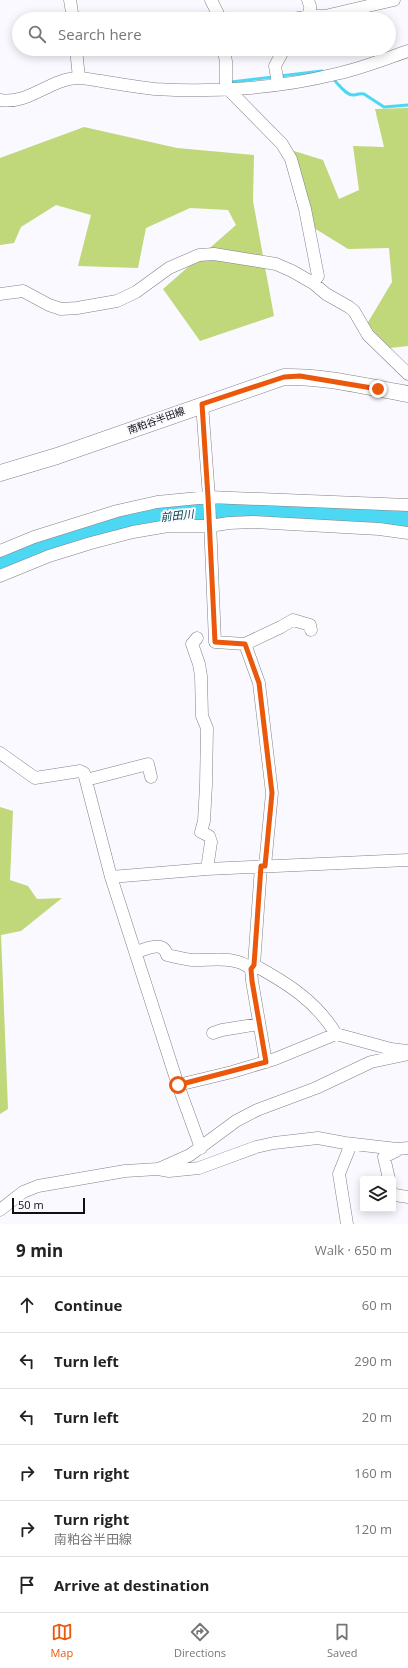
<!DOCTYPE html>
<html lang="en">
<head>
<meta charset="utf-8">
<style>
  body { margin:0; font-family:"Open Sans","Noto Sans JP",sans-serif; background:#f2f2f2; color:#222 }
  .controls { position:absolute; right:12px; bottom:12px; display:grid; overflow:hidden; border-radius:4px; box-shadow:0 2px 10px #0003 }
  .controls button { width:36px; height:36px; display:grid; place-items:center; padding:0; border:0; border-bottom:1px solid #e0e0e0; background:#fff; color:#222; font:20px sans-serif }
  .scale { position:absolute; left:12px; bottom:10px; width:73px; box-sizing:border-box; padding-left:4px; border:2px solid #101011; border-top:0; font-size:11px; line-height:14px; white-space:nowrap; color:#101011; -webkit-text-stroke:3px #f9f9ff; paint-order:stroke }
  .stop { position:absolute; width:12px; height:12px; margin:-9px; border:3px solid #ea580c; border-radius:50%; background:#fff }
  .stop.end { background:#ea580c; border-color:#fff; box-shadow:0 1px 4px #0008 }
  .list { margin:0; padding:0; list-style:none }
  h2 { display:flex; justify-content:space-between; align-items:center; height:52px; margin:0; padding:0 16px; font-size:17px }
  h2 small { font-size:13px; font-weight:400; color:#767676 }
  .list li { display:grid; grid-template-columns:26px 1fr auto; gap:12px; align-items:center; box-sizing:border-box; height:56px; padding:0 16px; border-top:1px solid #e0e0e0 }
  .list b { display:block; font-size:15px; white-space:nowrap }
  .list p { margin:0; font-size:13px; white-space:nowrap; color:#767676 }
  .list em { font-size:13px; font-style:normal; color:#767676 }
  .icon { flex:none; width:22px; height:22px; fill:none; stroke:currentColor; stroke-width:2; stroke-linecap:round; stroke-linejoin:round }
  .map { position:relative; flex:none; width:408px; height:1224px; overflow:hidden }
  .search { position:absolute; background:#fff; box-shadow:0 2px 10px #0003; left:12px; right:12px; top:12px; height:44px; display:flex; align-items:center; gap:10px; box-sizing:border-box; padding:0 14px; border-radius:22px; color:#767676; font-size:15px }
  .sheet { height:388px; background:#fff }
  nav { display:flex; justify-content:space-around; align-items:center; box-sizing:border-box; height:56px; border-top:1px solid #e0e0e0; background:#fff; font-size:11px; color:#767676 }
  nav a { display:grid; justify-items:center; gap:2px }
  nav .on { color:#ea580c }
  .map>svg:first-child { display:block }
  .forest { fill:#c0d77a }
  .lines { fill:none; stroke-linecap:round; stroke-linejoin:round }
  .stream { stroke:#4cd8f2; stroke-width:3 }
  .river { stroke:#4cd8f2; stroke-width:18 }
  .minor-casing { stroke:#828287; stroke-width:13 }
  .major-casing { stroke:#828287; stroke-width:17 }
  .minor { stroke:#fff; stroke-width:12 }
  .major { stroke:#fff; stroke-width:16 }
  .route { stroke:#ea580c; stroke-width:5 }
  .labels { text-anchor:middle; dominant-baseline:central; stroke-width:4; stroke-linejoin:round; paint-order:stroke }
  .street-label { font-size:10px; fill:#101011; stroke:#f9f9ff }
  .water-label { font-size:11px; font-style:italic; fill:#00414c; stroke:#f9f9ff }
</style>
</head>
<body>
<div class="map">
<svg width="408" height="1224" viewBox="0 0 408 1224">
  <rect width="100%" height="100%" fill="#f9f9ff"/>
  <path class="forest" d="M 408,108 L 408,346 L 390,348 L 367,324 L 392,282 L 389,248 L 348,249 L 314,228 L 294,151 L 323,160 L 339,199 L 359,190 L 353,146 L 384,147 L 375,109 Z
    M 84,127 L 177,148 L 254,155 L 253,201 L 274,316 L 200,341 L 163,289 L 236,225 L 228,210 L 190,208 L 146,228 L 138,268 L 78,266 L 91,215 L 56,205 L 21,227 L 14,243 L 0,245 L 0,158 Z
    M 0,807 L 13,811 L 10,880 L 28,886 L 37,899 L 62,898 L 21,931 L 1,935 L 8,1109 L 0,1114 Z"/>
  <g class="lines">
    <path class="stream" d="M 280,76 L 322,71
      M 335,81 C 340,86 347,96 354,95 C 359,94 360,93 364,94 L 384,107 L 408,105
      M 231,82 L 273,77"/>
    <path class="river" d="M 0,562 L 87,531 L 144,517 L 165,515 L 238,510 L 408,518"/>
    <g class="minor-casing">
      <path id="minor" d="M 70,0 L 73,19
        M 211,0 L 218,14 L 219,19
        M 308,0 L 310,6 L 310,16
        M 294,19 L 310,16 L 325,16 L 394,0
        M 76,49 L 79,78
        M 223,49 L 226,61 L 226,84 L 228,89 L 282,144 L 291,159 L 305,209 L 318,276 L 313,283
        M 278,84 L 275,66 L 284,49
        M 0,100 C 28,105 50,79 77,78 C 85,78 94,80 101,81 C 119,84 137,87 155,89 C 213,93 280,88 336,74 C 360,69 385,59 408,51
        M 0,294 L 23,291 L 49,305 L 61,309 L 77,308 L 117,301 L 136,292 L 169,268 L 199,255 L 214,254 L 276,264 L 292,271 L 313,283 L 326,294 L 349,307 L 354,311 L 368,335 L 408,374
        M 202,404 L 209,497 L 215,642 L 245,644
        M 0,551 L 34,537 L 117,511 L 157,502 L 209,497 L 408,505
        M 0,576 L 49,556 L 91,543 L 133,532 L 168,526 L 210,526 L 229,523 L 253,522 L 379,529 L 408,533
        M 197,638 L 192,644 L 199,664 L 201,676 L 202,716 L 207,728 L 206,785 L 204,821 L 201,832 L 209,836 L 211,842 L 207,869 L 408,860
        M 0,753 L 35,778 L 80,771 L 84,773 L 111,877 L 178,1085 L 201,1148
        M 86,780 L 148,764 L 151,777
        M 261,866 L 254,965 L 251,969 L 252,981 L 266,1062
        M 265,866 L 272,793 L 259,683 L 245,644 L 281,627 L 293,620 L 310,625 L 311,630
        M 111,877 L 207,869
        M 136,952 C 147,949 163,940 167,955 C 176,957 184,959 192,960 C 210,961 236,955 251,969
        M 254,965 C 287,983 316,1001 336,1034
        M 213,1033 L 222,1030 L 259,1024
        M 178,1085 L 232,1072 L 275,1059 L 336,1034 L 391,1049 L 407,1051
        M 161,1168 L 190,1155 L 236,1121 L 257,1110 L 316,1088 L 371,1062 L 408,1054
        M 389,1179 L 384,1157 L 400,1149
        M 393,1193 L 395,1195 L 408,1197
        M 0,1210 L 23,1192 L 38,1186 L 125,1171 L 158,1169 L 169,1171 L 199,1168 L 256,1147 L 274,1143 L 318,1138 L 345,1143 L 397,1149 L 408,1148
        M 347,1224 L 339,1174 L 351,1144"/>
    </g>
    <g class="major-casing">
      <path id="major" d="M 0,473 L 57,456 L 284,377 C 325,376 367,387 408,394"/>
    </g>
    <use href="#minor" class="minor"/>
    <use href="#major" class="major"/>
  </g>
  <g class="lines">
    <path class="route" d="M 178,1085 L 266,1062 L 252,981 L 251,969 L 254,965 L 261,866 L 265,866 L 272,793 L 259,683 L 245,644 L 215,642 L 208,497 L 202,404 L 284,377 L 300,376 L 378,389"/>
  </g>
  <g class="labels">
    <g class="street-label">
      <text transform="translate(156 420) rotate(-20)">南粕谷半田線</text>
    </g>
    <g class="water-label">
      <text transform="translate(177 515) rotate(-6)">前田川</text>
    </g>
  </g>
</svg>
<div class="controls">
<button><svg class="icon" aria-label="layers" viewBox="0 0 24 24"><path d="M12 4l9 5-9 5-9-5zM3 14l9 5 9-5"/></svg></button>
</div>
<div class="scale">50 m</div>
<div class="stop" style="left:178px;top:1085px"></div>
<div class="stop end" style="left:378px;top:389px"></div>
<div class="search"><svg class="icon" aria-label="search" viewBox="0 0 24 24"><circle cx="10" cy="10" r="6"/><path d="M15 15l6 6"/></svg>Search here</div>
</div>
<section class="sheet">
<h2>9 min<small>Walk · 650 m</small></h2>
<ul class="list">
<li><svg class="icon" aria-label="ahead" viewBox="0 0 24 24"><path d="M12 20V5M6 11l6-6 6 6"/></svg><div><b>Continue</b></div><em>60 m</em></li>
<li><svg class="icon" aria-label="left" viewBox="0 0 24 24"><path d="M17 20v-9H6M10 6l-5 5 5 5"/></svg><div><b>Turn left</b></div><em>290 m</em></li>
<li><svg class="icon" aria-label="left" viewBox="0 0 24 24"><path d="M17 20v-9H6M10 6l-5 5 5 5"/></svg><div><b>Turn left</b></div><em>20 m</em></li>
<li><svg class="icon" aria-label="right" viewBox="0 0 24 24"><path d="M7 20v-9h11M14 6l5 5-5 5"/></svg><div><b>Turn right</b></div><em>160 m</em></li>
<li><svg class="icon" aria-label="right" viewBox="0 0 24 24"><path d="M7 20v-9h11M14 6l5 5-5 5"/></svg><div><b>Turn right</b><p>南粕谷半田線</p></div><em>120 m</em></li>
<li><svg class="icon" aria-label="arrive" viewBox="0 0 24 24"><path d="M6 21V4h12l-3 4 3 4H6"/></svg><div><b>Arrive at destination</b></div></li>
</ul>
</section>
<nav>
<a class="on"><svg class="icon" aria-label="map" viewBox="0 0 24 24"><path d="M3 6l6-2 6 2 6-2v14l-6 2-6-2-6 2zM9 4v14M15 6v14"/></svg>Map</a>
<a><svg class="icon" aria-label="directions" viewBox="0 0 24 24"><path d="M12 3l9 9-9 9-9-9zM9 14v-3h6M13 9l2 2-2 2"/></svg>Directions</a>
<a><svg class="icon" aria-label="saved" viewBox="0 0 24 24"><path d="M7 4h10v16l-5-4-5 4z"/></svg>Saved</a>
</nav>
</body>
</html>
